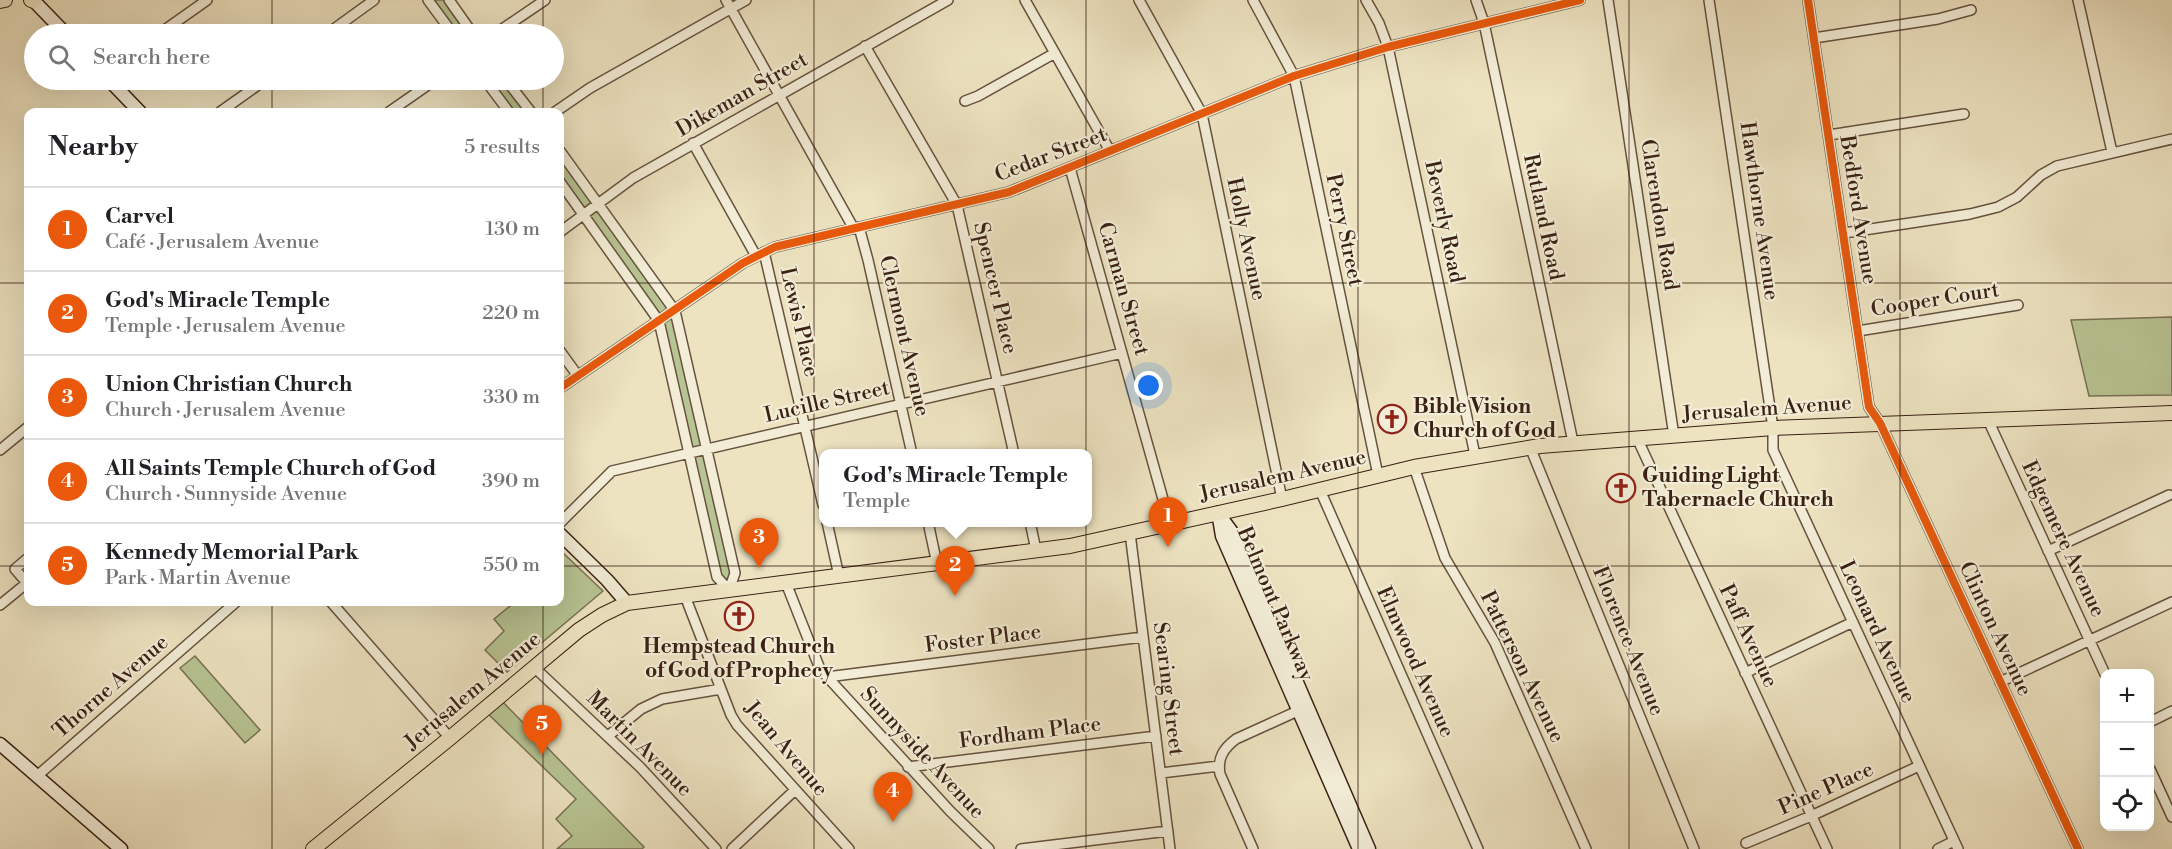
<!DOCTYPE html>
<html lang="en">
<head>
<meta charset="utf-8">
<style>
  body { margin:0; font-family:"Libre Bodoni",serif; background:#f6f6f6; color:#202124 }
  .controls { position:absolute; right:18px; bottom:18px; display:grid; overflow:hidden; border-radius:12px; box-shadow:0 6px 24px #0002 }
  .controls button { width:54px; height:54px; display:grid; place-items:center; padding:0; border:0; border-bottom:2px solid #e0e0e0; background:#fff; color:#202124; font:30px sans-serif }
  .you { position:absolute; left:1149px; top:386px; width:21px; height:21px; margin:-15px; border:4px solid #fff; border-radius:50%; background:#1a73e8; box-shadow:0 0 0 9px #1a73e833 }
  .badge { display:grid; place-items:center; width:39px; height:39px; border-radius:50%; background:#ea580c; color:#fff; font-size:20px; font-weight:700 }
  .pin { position:absolute; translate:-50% -50px; filter:drop-shadow(0 2px 3px #0008) }
  .pin::after { content:''; position:absolute; top:32px; width:21px; height:18px; background:inherit; clip-path:polygon(0 0,100% 0,50% 100%) }
  .popup { position:absolute; left:819px; top:449px; width:273px; height:78px; box-sizing:border-box; display:grid; place-content:center; border-radius:12px; background:#fff; filter:drop-shadow(0 2px 4px #0005); font-size:20px; white-space:nowrap; color:#757577 }
  .popup b { font-size:22px; color:#202124 }
  .popup::after { content:''; position:absolute; left:50%; top:100%; margin-left:-12px; border:12px solid transparent; border-top-color:#fff }
  .list { margin:0; padding:0; list-style:none }
  h2 { display:flex; justify-content:space-between; align-items:center; height:78px; margin:0; padding:0 24px; font-size:26px }
  h2 small { font-size:20px; font-weight:400; color:#757577 }
  .list li { display:grid; grid-template-columns:39px 1fr auto; gap:18px; align-items:center; box-sizing:border-box; height:84px; padding:0 24px; border-top:2px solid #e0e0e0 }
  .list b { display:block; font-size:22px; white-space:nowrap }
  .list p { margin:0; font-size:20px; white-space:nowrap; color:#757577 }
  .list em { font-size:20px; font-style:normal; color:#757577 }
  .icon { flex:none; width:33px; height:33px; fill:none; stroke:currentColor; stroke-width:2; stroke-linecap:round; stroke-linejoin:round }
  .map { position:relative; flex:none; width:2172px; height:849px; overflow:hidden }
  .search { position:absolute; background:#fff; box-shadow:0 6px 24px #0002; left:24px; top:24px; width:540px; height:66px; display:flex; align-items:center; gap:15px; box-sizing:border-box; padding:0 21px; border-radius:33px; color:#757577; font-size:22px }
  .panel { position:absolute; background:#fff; box-shadow:0 6px 24px #0002; left:24px; top:108px; width:540px; height:498px; border-radius:12px }
  .map>svg:first-child { display:block }
  .green { fill:#b8c493; stroke:#787254; stroke-width:1.5 }
  .lines { fill:none; stroke-linecap:round; stroke-linejoin:round }
  .street-casing { stroke:#66523f; stroke-width:12 }
  .secondary-casing { stroke:#392114; stroke-width:15 }
  .primary-casing { stroke:#392114; stroke-width:16 }
  .street { stroke:#f3edd7; stroke-width:9 }
  .secondary { stroke:#f3edd7; stroke-width:12 }
  .primary { stroke:#ede3c1; stroke-width:14 }
  .cycleway-casing { stroke:#f3edd7; stroke-width:11 }
  .cycleway { stroke:#e8590c; stroke-width:8 }
  .grid { fill:none; stroke:#392114; stroke-width:1.5; stroke-opacity:0.55 }
  .labels { text-anchor:middle; dominant-baseline:central; stroke-width:4.5; stroke-linejoin:round; paint-order:stroke }
  .street-label { font-size:21px; fill:#392114; stroke:#f3edd7 }
  .poi-label { font-size:21px; font-weight:bold; fill:#392114; stroke:#f3edd7; text-anchor:start }
</style>
</head>
<body>
<div class="map">
<svg width="2172" height="849" viewBox="0 0 2172 849">
  <rect width="100%" height="100%" fill="#ede3c1"/>
  <filter id="stains"><feTurbulence type="fractalNoise" baseFrequency=".00333" numOctaves="4"/><feColorMatrix values="0 0 0 0 .2 0 0 0 0 .09 0 0 0 0 .02 0 0 0 .5 -.17"/></filter>
  <radialGradient id="worn" r=".72"><stop offset=".6" stop-color="#630" stop-opacity="0"/><stop offset="1" stop-color="#630" stop-opacity=".3"/></radialGradient>
  <path class="green" d="M 428,0 L 449,0 L 473,34 L 453,34 Z
    M 485,80 L 506,80 L 531,112 L 509,112 Z
    M 560,151 L 675,311 L 735,573 L 729,590 L 717,577 L 659,321 L 560,182 Z
    M 2172,317 L 2172,395 L 2089,396 L 2071,320 Z
    M 560,550 L 603,591 L 507,672 L 485,650 L 504,631 L 494,619 L 515,602 L 560,602 Z
    M 195,656 L 260,730 L 245,743 L 180,668 Z
    M 499,698 L 644,847 L 642,849 L 557,849 L 572,836 L 556,819 L 576,799 L 484,710 Z"/>
  <g class="lines">
    <g class="street-casing">
      <path id="street" d="M 428,0 L 453,34
        M 449,0 L 473,34
        M 726,0 L 854,229
        M 1025,0 L 1110,151
        M 1139,0 L 1202,114 L 1282,499
        M 1253,0 L 1294,76 L 1378,475
        M 1366,0 L 1379,23 L 1388,47 L 1475,455
        M 1476,0 L 1484,23 L 1573,442
        M 1608,0 L 1674,436
        M 1709,0 L 1773,428 L 1773,450 L 1958,849
        M 1808,0 L 1869,407 L 1880,423 L 1906,479 L 2078,849
        M 2078,0 L 2112,152
        M 159,34 L 207,0
        M 327,34 L 374,0
        M 495,34 L 545,0
        M 1814,38 L 1938,19 L 1971,10
        M 865,46 L 957,205 L 1014,454
        M 485,80 L 509,112
        M 506,80 L 531,112
        M 965,101 L 978,96 L 1055,53
        M 220,112 L 265,80
        M 389,112 L 435,80
        M 555,112 L 590,88 L 746,0
        M 1829,135 L 1964,114
        M 693,143 L 756,256
        M 560,151 L 675,311 L 735,573 L 729,590
        M 1070,168 L 1170,524
        M 560,182 L 659,321 L 717,577 L 729,590
        M 859,227 L 868,260 L 912,454
        M 560,232 L 633,178 L 948,0
        M 1844,233 L 1970,214 L 1998,207 L 2017,197 L 2041,175 L 2057,166 L 2172,139
        M 764,252 L 823,505
        M 1858,331 L 2018,305
        M 560,351 L 578,376
        M 560,388 L 743,263 L 775,247 L 1009,192 L 1294,76 L 1388,47 L 1580,0
        M 1988,420 L 2105,674
        M 1637,438 L 1827,849
        M 1530,447 L 1694,849
        M 0,450 L 28,427
        M 1414,467 L 1445,558 L 1495,643 L 1586,849
        M 1320,490 L 1478,849
        M 827,522 L 839,576
        M 928,522 L 937,564
        M 1030,522 L 1036,550
        M 560,523 L 612,471 L 1122,353
        M 1130,533 L 1170,849
        M 2048,551 L 2169,495
        M 786,583 L 820,669 L 950,811 L 989,849
        M 685,596 L 731,715 L 737,725 L 849,849
        M 331,602 L 450,738
        M 0,605 L 27,583 L 15,569 L 28,558
        M 535,668 L 640,767 L 716,849
        M 1745,673 L 1853,622
        M 827,677 L 1143,637
        M 2000,682 L 2172,602
        M 2150,722 L 2172,711
        M 608,736 L 641,709 L 662,699 L 721,689
        M 908,767 L 1156,736
        M 2150,769 L 2172,817
        M 1161,773 L 1219,766
        M 37,776 L 236,602
        M 1746,843 L 1811,816 L 1919,766
        M 732,849 L 795,790
        M 1021,849 L 1168,831
        M 1253,849 L 1220,774 C 1217,758 1224,748 1236,739 L 1302,709
        M 1938,849 L 1954,841"/>
    </g>
    <g class="secondary-casing">
      <path id="secondary" d="M 33,0 L 66,34
        M 109,80 L 140,112
        M 1218,513 L 1232,532 L 1369,849
        M 1219,518 L 1222,536 L 1359,849
        M 560,534 L 607,580 L 627,603
        M 0,744 L 121,849"/>
    </g>
    <g class="primary-casing">
      <path id="primary" d="M 31,0 L 34,1
        M 0,1 L 5,0
        M 313,849 L 450,738 L 579,630 L 602,615 L 627,603 L 1070,546 L 1282,499 L 1414,467 L 1540,446 L 1773,428 L 2172,413"/>
    </g>
    <use href="#street" class="street"/>
    <use href="#secondary" class="secondary"/>
    <use href="#primary" class="primary"/>
    <g class="cycleway-casing">
      <path id="cycleway" d="M 1808,0 L 1869,407 L 1880,423 L 1906,479 L 2078,849
        M 560,388 L 743,263 L 775,247 L 1009,192 L 1294,76 L 1388,47 L 1580,0"/>
    </g>
    <use href="#cycleway" class="cycleway"/>
  </g>
  <path class="grid" d="M 272,0 L 272,34M 543,0 L 543,34M 814,0 L 814,849M 1086,0 L 1086,849M 1358,0 L 1358,849M 1629,0 L 1629,849M 1900,0 L 1900,849M 272,80 L 272,112M 543,80 L 543,112M 0,283 L 28,283M 560,283 L 2172,283M 0,566 L 28,566M 560,566 L 2172,566M 272,602 L 272,849M 543,602 L 543,849"/>
  <defs>
    <g id="church-ring" transform="scale(1.5)"><circle r="9.5" fill="#f3edd7" stroke="#8f2418" stroke-width="1.5"/><path d="M-1.2-6h2.4v3.5h3.3v2.4h-3.3V6h-2.4V-.1h-3.3v-2.4h3.3Z" fill="#8f2418"/></g>
  </defs>
  <g fill-rule="evenodd">
    <use href="#church-ring" x="1392" y="419"/>
    <use href="#church-ring" x="1621" y="488"/>
    <use href="#church-ring" x="739" y="616"/>
  </g>
  <g class="labels">
    <g class="street-label">
      <text transform="translate(742 95) rotate(-30)">Dikeman Street</text>
      <text transform="translate(1051 155) rotate(-21)">Cedar Street</text>
      <text transform="translate(1858 210) rotate(81)">Bedford Avenue</text>
      <text transform="translate(1759 211) rotate(82)">Hawthorne Avenue</text>
      <text transform="translate(1659 215) rotate(81)">Clarendon Road</text>
      <text transform="translate(1543 217) rotate(78)">Rutland Road</text>
      <text transform="translate(1444 222) rotate(78)">Beverly Road</text>
      <text transform="translate(1344 230) rotate(78)">Perry Street</text>
      <text transform="translate(1246 239) rotate(78)">Holly Avenue</text>
      <text transform="translate(995 288) rotate(77)">Spencer Place</text>
      <text transform="translate(1123 289) rotate(74)">Carman Street</text>
      <text transform="translate(1935 300) rotate(-9)">Cooper Court</text>
      <text transform="translate(799 322) rotate(77)">Lewis Place</text>
      <text transform="translate(904 336) rotate(77)">Clermont Avenue</text>
      <text transform="translate(827 402) rotate(-13)">Lucille Street</text>
      <text transform="translate(1767 409) rotate(-4)">Jerusalem Avenue</text>
      <text transform="translate(1283 476) rotate(-13)">Jerusalem Avenue</text>
      <text transform="translate(2063 539) rotate(65)">Edgemere Avenue</text>
      <text transform="translate(1275 604) rotate(67)">Belmont Parkway</text>
      <text transform="translate(1995 629) rotate(65)">Clinton Avenue</text>
      <text transform="translate(1877 632) rotate(65)">Leonard Avenue</text>
      <text transform="translate(1748 636) rotate(65)">Paff Avenue</text>
      <text transform="translate(983 639) rotate(-7)">Foster Place</text>
      <text transform="translate(1628 641) rotate(68)">Florence Avenue</text>
      <text transform="translate(1415 662) rotate(66)">Elmwood Avenue</text>
      <text transform="translate(1522 667) rotate(64)">Patterson Avenue</text>
      <text transform="translate(111 687) rotate(-41)">Thorne Avenue</text>
      <text transform="translate(1168 689) rotate(83)">Searing Street</text>
      <text transform="translate(473 691) rotate(-40)">Jerusalem Avenue</text>
      <text transform="translate(1030 733) rotate(-7)">Fordham Place</text>
      <text transform="translate(639 744) rotate(45)">Martin Avenue</text>
      <text transform="translate(786 749) rotate(50)">Jean Avenue</text>
      <text transform="translate(922 753) rotate(47)">Sunnyside Avenue</text>
      <text transform="translate(1826 789) rotate(-24)">Pine Place</text>
    </g>
    <g class="poi-label">
      <text x="1413" y="407">Bible Vision<tspan x="1413" dy="24">Church of God</tspan></text>
      <text x="1642" y="476">Guiding Light<tspan x="1642" dy="24">Tabernacle Church</tspan></text>
      <text x="739" y="647" text-anchor="middle">Hempstead Church<tspan x="739" dy="24">of God of Prophecy</tspan></text>
    </g>
  </g>
  <rect width="100%" height="100%" filter="url(#stains)"/>
  <rect width="100%" height="100%" fill="url(#worn)"/>
</svg>
<div class="controls">
<button>+</button>
<button>−</button>
<button><svg class="icon" aria-label="locate" viewBox="0 0 24 24"><circle cx="12" cy="12" r="6"/><path d="M12 2v4M12 18v4M2 12h4M18 12h4"/></svg></button>
</div>
<div class="you"></div>
<div class="pin badge" style="left:1168px;top:547px">1</div>
<div class="pin badge" style="left:955px;top:596px">2</div>
<div class="popup"><b>God's Miracle Temple</b>Temple</div>
<div class="pin badge" style="left:759px;top:568px">3</div>
<div class="pin badge" style="left:893px;top:822px">4</div>
<div class="pin badge" style="left:542px;top:755px">5</div>
<div class="search"><svg class="icon" aria-label="search" viewBox="0 0 24 24"><circle cx="10" cy="10" r="6"/><path d="M15 15l6 6"/></svg>Search here</div>
<section class="panel">
<h2>Nearby<small>5 results</small></h2>
<ul class="list">
<li><span class="badge">1</span><div><b>Carvel</b><p>Café · Jerusalem Avenue</p></div><em>130 m</em></li>
<li><span class="badge">2</span><div><b>God's Miracle Temple</b><p>Temple · Jerusalem Avenue</p></div><em>220 m</em></li>
<li><span class="badge">3</span><div><b>Union Christian Church</b><p>Church · Jerusalem Avenue</p></div><em>330 m</em></li>
<li><span class="badge">4</span><div><b>All Saints Temple Church of God</b><p>Church · Sunnyside Avenue</p></div><em>390 m</em></li>
<li><span class="badge">5</span><div><b>Kennedy Memorial Park</b><p>Park · Martin Avenue</p></div><em>550 m</em></li>
</ul>
</section>
</div>
</body>
</html>
